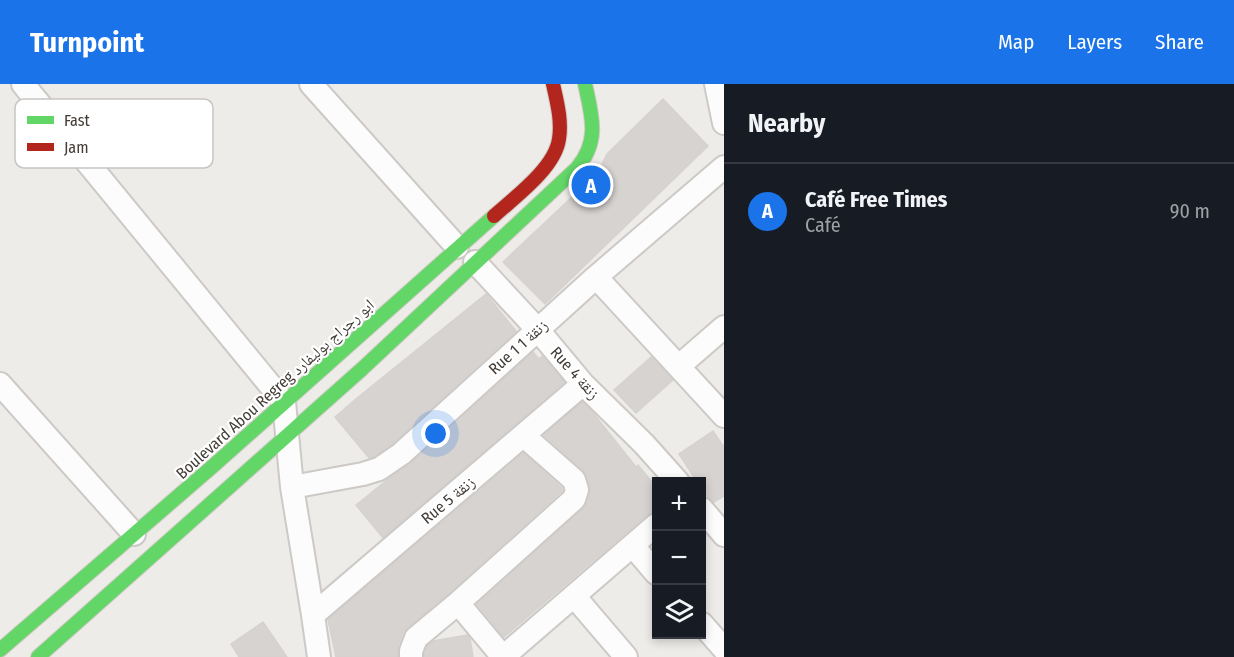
<!DOCTYPE html>
<html lang="en">
<head>
<meta charset="utf-8">
<style>
  body { margin:0; font-family:"Fira Sans Condensed","Noto Naskh Arabic",sans-serif; background:#242831; color:#f1f3f6 }
  .controls { position:absolute; right:18px; bottom:18px; display:grid; overflow:hidden; border-radius:0px; box-shadow:0 3px 9px #0003 }
  .controls button { width:54px; height:54px; display:grid; place-items:center; padding:0; border:0; border-bottom:2px solid #363941; background:#171b24; color:#f1f3f6; font:30px sans-serif }
  .you { position:absolute; left:436px; top:350px; width:21px; height:21px; margin:-15px; border:4px solid #fff; border-radius:50%; background:#1a73e8; box-shadow:0 0 0 9px #1a73e833 }
  .badge { display:grid; place-items:center; width:39px; height:39px; border-radius:50%; background:#1a73e8; color:#fff; font-size:20px; font-weight:700 }
  .pin { position:absolute; translate:-50% -50%; border:3px solid #fff; box-shadow:0 2px 6px #0006 }
  .list { margin:0; padding:0; list-style:none }
  h2 { display:flex; justify-content:space-between; align-items:center; height:78px; margin:0; padding:0 24px; font-size:26px }
  h2 small { font-size:20px; font-weight:400; color:#9ea1a6 }
  .list li { display:grid; grid-template-columns:39px 1fr auto; gap:18px; align-items:center; box-sizing:border-box; height:96px; padding:0 24px; border-top:2px solid #363941 }
  .list b { display:block; font-size:22px; white-space:nowrap }
  .list p { margin:0; font-size:20px; white-space:nowrap; color:#9ea1a6 }
  .list em { font-size:20px; font-style:normal; color:#9ea1a6 }
  .icon { flex:none; width:33px; height:33px; fill:none; stroke:currentColor; stroke-width:2; stroke-linecap:round; stroke-linejoin:round }
  .map { position:relative; flex:none; width:724px; height:573px; overflow:hidden }
  header { display:flex; align-items:center; gap:36px; box-sizing:border-box; height:84px; padding:0 30px; background:#1a73e8; color:#fff }
  header strong { font-size:28px }
  nav { display:flex; gap:33px; margin-inline-start:auto; font-size:21px }
  main { display:flex }
  aside { flex:1; background:#171b24 }
  .map>svg:first-child { display:block }
  .building { fill:#d6d3d0; stroke:#d6d2cf; stroke-width:1.5 }
  .lines { fill:none; stroke-linecap:round; stroke-linejoin:round }
  .street-casing { stroke:#ccc9c6; stroke-width:26 }
  .fast-casing { stroke:#cfcac3; stroke-width:16 }
  .jam-casing { stroke:#cfcac3; stroke-width:16 }
  .street { stroke:#fcfcfc; stroke-width:22 }
  .fast { stroke:#63d668; stroke-width:14 }
  .jam { stroke:#b3261e; stroke-width:14 }
  .labels { text-anchor:middle; dominant-baseline:central; stroke-width:4.5; stroke-linejoin:round; paint-order:stroke }
  .street-label { font-size:16px; fill:#433c36; stroke:#fff }
  .key { fill:#fff; stroke:#c7c4c3; stroke-width:1.5 }
  .key-label { font-size:16px; fill:#433c36 }
</style>
</head>
<body>
<header>
<strong>Turnpoint</strong>
<nav><a>Map</a><a>Layers</a><a>Share</a></nav>
</header>
<main>
<div class="map">
<svg width="724" height="573" viewBox="0 0 724 573">
  <rect width="100%" height="100%" fill="#eeece9"/>
  <path class="building" d="M 663,15 L 708,62 L 545,220 L 503,178 L 589,97 L 601,82 L 607,70 Z
    M 486,210 L 516,247 L 393,359 L 373,373 L 369,374 L 335,333 L 357,314 Z
    M 533,268 L 539,275 L 542,272 L 564,298 L 383,454 L 356,421 L 387,396 L 410,380 Z
    M 651,273 L 673,296 L 636,329 L 614,306 Z
    M 582,318 L 594,330 L 636,383 L 638,381 L 657,404 L 657,428 L 647,431 L 504,553 L 477,520 L 583,425 L 587,419 L 590,410 L 590,403 L 587,392 L 583,386 L 544,351 Z
    M 713,347 L 724,363 L 724,412 L 714,418 L 708,413 L 702,404 L 702,398 L 697,398 L 679,370 Z
    M 523,369 L 562,404 L 562,407 L 449,509 L 407,544 L 403,549 L 398,562 L 398,573 L 336,573 L 328,536 Z
    M 263,538 L 287,573 L 239,573 L 231,560 Z
    M 467,551 L 470,554 L 473,573 L 424,573 L 427,562 L 433,557 Z"/>
  <g class="lines">
    <g class="street-casing">
      <path id="street" d="M 23,0 L 284,318 L 292,403 L 313,531 L 319,573
        M 311,0 L 457,163
        M 716,0 L 724,39
        M 475,178 L 538,246 L 583,300 L 644,360 L 678,398
        M 596,193 L 724,332
        M 679,282 L 724,243
        M 0,300 L 134,450
        M 292,403 L 363,390 L 379,385 L 401,370 L 596,193 L 724,83
        M 702,425 L 724,451
        M 633,462 L 656,489
        M 574,512 L 626,573
        M 458,519 L 503,573
        M 313,531 L 583,300
        M 702,540 L 724,565
        M 411,573 L 411,567 L 416,554 L 458,519 L 574,415 L 577,406 L 574,396 L 524,352
        M 503,573 L 656,441"/>
    </g>
    <g class="fast-casing">
      <path id="fast" d="M 0,566 L 213,382 L 494,132
        M 38,573 L 362,285 L 577,84 C 600,57 592,32 585,0"/>
    </g>
    <g class="jam-casing">
      <path id="jam" d="M 494,132 C 515,113 555,84 559,55 C 562,37 557,18 553,0"/>
    </g>
    <use href="#street" class="street"/>
    <use href="#fast" class="fast"/>
    <use href="#jam" class="jam"/>
  </g>
  <g class="labels">
    <g class="street-label">
      <text transform="translate(518 263) rotate(-42)">Rue 1 زنقة 1</text>
      <text transform="translate(575 289) rotate(48)">Rue 4 زنقة</text>
      <text transform="translate(275 305) rotate(-42)">Boulevard Abou Regreg ابو رجراج بوليفارد</text>
      <text transform="translate(448 416) rotate(-40)">Rue 5 زنقة</text>
    </g>
  </g>
  <rect x="15" y="15" width="198" height="69" rx="9" class="key"/>
  <rect x="27" y="32" width="27" height="8" fill="#63d668"/>
  <rect x="27" y="59" width="27" height="8" fill="#b3261e"/>
  <g class="key-label">
    <text x="64" y="42">Fast</text>
    <text x="64" y="69">Jam</text>
  </g>
</svg>
<div class="controls">
<button>+</button>
<button>−</button>
<button><svg class="icon" aria-label="layers" viewBox="0 0 24 24"><path d="M12 4l9 5-9 5-9-5zM3 14l9 5 9-5"/></svg></button>
</div>
<div class="you"></div>
<div class="pin badge" style="left:591px;top:101px">A</div>
</div>
<aside>
<h2>Nearby<small></small></h2>
<ul class="list">
<li><span class="badge">A</span><div><b>Café Free Times</b><p>Café</p></div><em>90 m</em></li>
</ul>
</aside>
</main>
</body>
</html>
